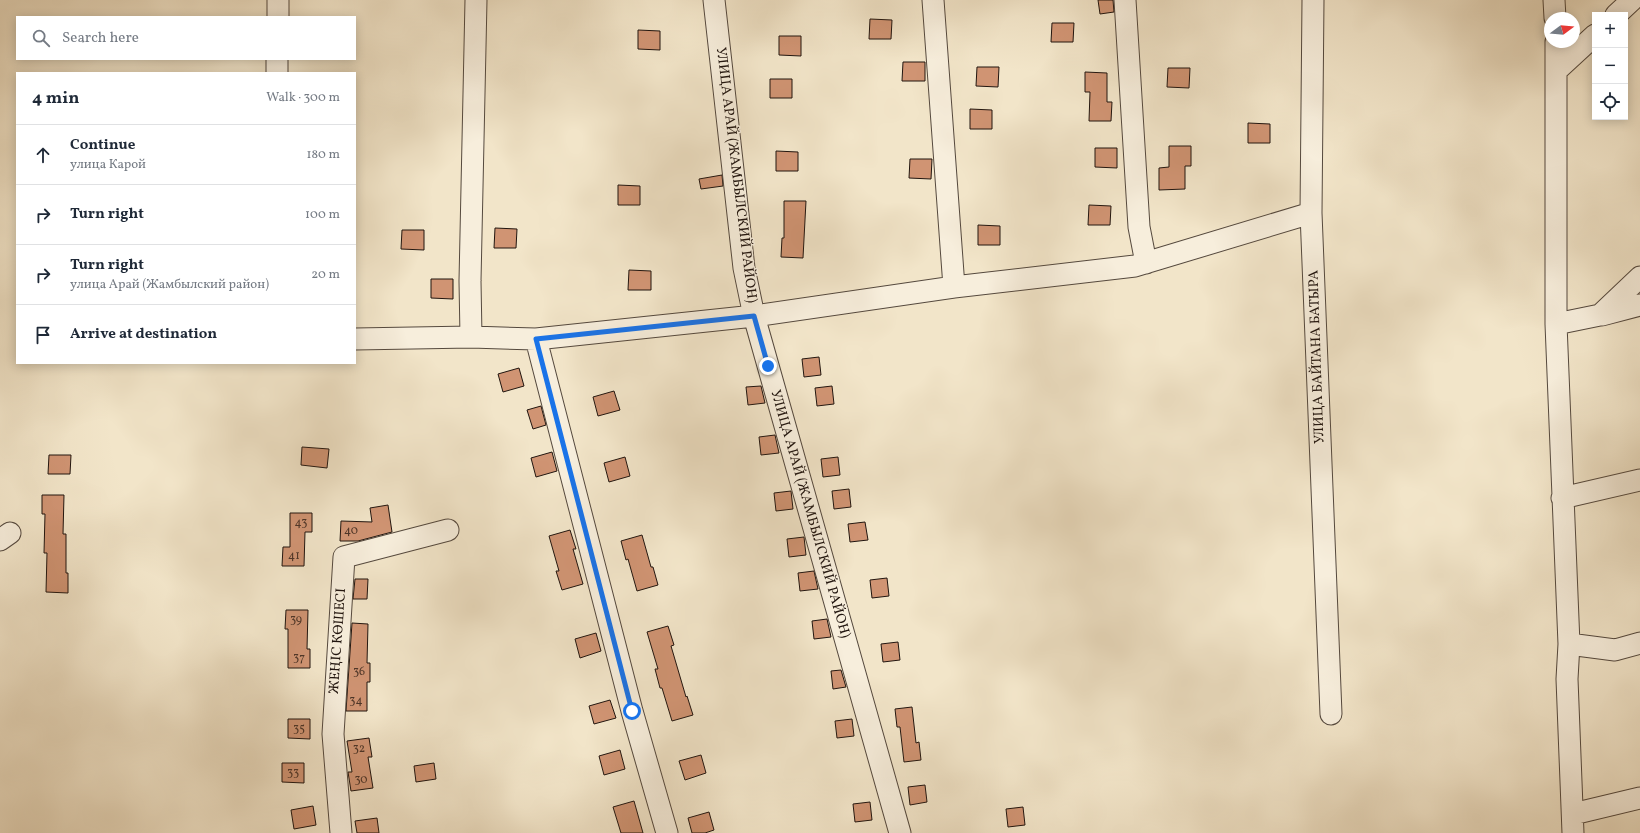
<!DOCTYPE html>
<html lang="en">
<head>
<meta charset="utf-8">
<style>
  body { margin:0; font-family:Vollkorn,serif; background:#f6f6f7; color:#1f2937 }
  .controls { position:absolute; right:12px; top:12px; display:grid; overflow:hidden; border-radius:0px; box-shadow:0 2px 10px #0003 }
  .controls button { width:36px; height:36px; display:grid; place-items:center; padding:0; border:0; border-bottom:1px solid #e0e1e3; background:#fff; color:#1f2937; font:20px sans-serif }
  .compass { position:absolute; left:1544px; top:12px; width:36px; height:36px; border-radius:50%; background:#fff; box-shadow:0 2px 10px #0003; rotate:74deg }
  .stop { position:absolute; width:12px; height:12px; margin:-9px; border:3px solid #1a73e8; border-radius:50%; background:#fff }
  .stop.end { background:#1a73e8; border-color:#fff; box-shadow:0 1px 4px #0008 }
  .list { margin:0; padding:0; list-style:none }
  h2 { display:flex; justify-content:space-between; align-items:center; height:52px; margin:0; padding:0 16px; font-size:17px }
  h2 small { font-size:13px; font-weight:400; color:#747a83 }
  .list li { display:grid; grid-template-columns:26px 1fr auto; gap:12px; align-items:center; box-sizing:border-box; height:60px; padding:0 16px; border-top:1px solid #e0e1e3 }
  .list b { display:block; font-size:15px; white-space:nowrap }
  .list p { margin:0; font-size:13px; white-space:nowrap; color:#747a83 }
  .list em { font-size:13px; font-style:normal; color:#747a83 }
  .icon { flex:none; width:22px; height:22px; fill:none; stroke:currentColor; stroke-width:2; stroke-linecap:round; stroke-linejoin:round }
  .map { position:relative; flex:none; width:1640px; height:833px; overflow:hidden }
  .search { position:absolute; background:#fff; box-shadow:0 2px 10px #0003; left:16px; top:16px; width:340px; height:44px; display:flex; align-items:center; gap:10px; box-sizing:border-box; padding:0 14px; border-radius:0px; color:#747a83; font-size:15px }
  .panel { position:absolute; background:#fff; box-shadow:0 2px 10px #0003; left:16px; top:72px; width:340px; height:292px; border-radius:0px }
  .map>svg:first-child { display:block }
  .building { fill:#d09473; stroke:#21150f }
  .lines { fill:none; stroke-linecap:round; stroke-linejoin:round }
  .minor-casing { stroke:#55493e; stroke-width:23 }
  .minor { stroke:#f7eedc; stroke-width:21 }
  .route { stroke:#1a73e8; stroke-width:5 }
  .labels { text-anchor:middle; dominant-baseline:central; stroke-width:3; stroke-linejoin:round; paint-order:stroke }
  .number-label { font-size:12px; fill:#4d3528 }
  .street-label { font-size:14px; fill:#21150f; stroke:#f7eedc }
</style>
</head>
<body>
<div class="map">
<svg width="1640" height="833" viewBox="0 0 1640 833">
  <rect width="100%" height="100%" fill="#f2e5c9"/>
  <filter id="stains"><feTurbulence type="fractalNoise" baseFrequency=".005" numOctaves="4"/><feColorMatrix values="0 0 0 0 .2 0 0 0 0 .09 0 0 0 0 .02 0 0 0 .5 -.17"/></filter>
  <radialGradient id="worn" r=".72"><stop offset=".6" stop-color="#630" stop-opacity="0"/><stop offset="1" stop-color="#630" stop-opacity=".3"/></radialGradient>
  <path class="building" d="M 1098,0 L 1113,0 L 1114,12 L 1100,14 Z
    M 870,19 L 892,20 L 891,39 L 869,39 Z
    M 1052,23 L 1074,23 L 1073,42 L 1051,42 Z
    M 638,30 L 660,31 L 660,50 L 638,49 Z
    M 779,36 L 801,36 L 801,56 L 779,55 Z
    M 903,62 L 925,62 L 925,81 L 902,81 Z
    M 977,67 L 999,67 L 998,87 L 976,86 Z
    M 1168,68 L 1190,68 L 1189,88 L 1167,87 Z
    M 1085,72 L 1107,73 L 1107,102 L 1112,102 L 1111,121 L 1089,121 L 1090,92 L 1085,92 Z
    M 770,79 L 792,79 L 792,98 L 770,98 Z
    M 970,109 L 992,110 L 992,129 L 970,129 Z
    M 1248,123 L 1270,124 L 1270,143 L 1248,143 Z
    M 1169,146 L 1191,146 L 1191,166 L 1185,166 L 1185,189 L 1159,190 L 1159,168 L 1169,167 Z
    M 1095,148 L 1117,148 L 1117,168 L 1095,167 Z
    M 776,151 L 798,152 L 798,171 L 776,171 Z
    M 910,159 L 932,159 L 931,179 L 909,178 Z
    M 722,175 L 723,186 L 701,189 L 699,179 Z
    M 618,185 L 640,186 L 640,205 L 618,205 Z
    M 784,201 L 806,201 L 803,258 L 781,257 L 782,238 L 784,238 Z
    M 1089,205 L 1111,206 L 1110,225 L 1088,225 Z
    M 978,225 L 1000,226 L 1000,245 L 978,245 Z
    M 495,228 L 517,229 L 516,248 L 494,248 Z
    M 402,230 L 424,230 L 424,250 L 401,249 Z
    M 629,270 L 651,271 L 651,290 L 628,290 Z
    M 431,279 L 453,279 L 453,299 L 431,298 Z
    M 819,357 L 821,375 L 804,377 L 802,359 Z
    M 519,368 L 524,386 L 503,392 L 498,374 Z
    M 761,386 L 765,403 L 748,405 L 746,387 Z
    M 832,386 L 834,404 L 817,406 L 815,388 Z
    M 614,391 L 620,410 L 598,416 L 593,397 Z
    M 541,406 L 546,425 L 533,429 L 527,410 Z
    M 775,435 L 779,453 L 761,455 L 759,437 Z
    M 302,447 L 329,449 L 327,468 L 301,465 Z
    M 552,452 L 557,471 L 536,477 L 531,458 Z
    M 49,455 L 71,455 L 70,474 L 48,474 Z
    M 625,457 L 630,476 L 609,482 L 604,463 Z
    M 838,457 L 840,475 L 823,477 L 821,459 Z
    M 849,489 L 851,507 L 834,509 L 832,491 Z
    M 791,491 L 793,509 L 776,511 L 774,493 Z
    M 42,495 L 64,495 L 63,534 L 66,534 L 66,573 L 68,573 L 68,593 L 46,592 L 47,553 L 44,553 L 45,514 L 42,514 Z
    M 388,505 L 392,532 L 358,541 L 340,541 L 341,521 L 372,522 L 370,508 Z
    M 290,513 L 312,513 L 312,532 L 305,532 L 304,566 L 282,566 L 283,547 L 290,547 Z
    M 865,522 L 868,540 L 850,542 L 848,524 Z
    M 570,530 L 576,549 L 573,549 L 583,584 L 562,590 L 556,571 L 559,571 L 549,536 Z
    M 642,535 L 651,567 L 653,567 L 658,585 L 637,591 L 628,559 L 626,560 L 621,541 Z
    M 804,537 L 806,555 L 789,557 L 787,539 Z
    M 814,571 L 818,589 L 800,591 L 798,573 Z
    M 887,578 L 889,596 L 872,598 L 870,580 Z
    M 355,579 L 368,579 L 367,599 L 353,599 Z
    M 286,610 L 308,610 L 307,649 L 310,649 L 310,668 L 288,668 L 288,629 L 285,629 Z
    M 827,619 L 831,637 L 814,639 L 812,621 Z
    M 352,623 L 368,624 L 367,663 L 370,663 L 370,682 L 367,682 L 367,711 L 346,711 Z
    M 668,626 L 674,645 L 671,646 L 686,697 L 687,696 L 693,715 L 672,721 L 662,688 L 660,688 L 655,669 L 658,669 L 647,632 Z
    M 596,633 L 601,651 L 580,658 L 575,639 Z
    M 898,642 L 900,660 L 883,662 L 881,644 Z
    M 841,670 L 846,687 L 833,689 L 831,671 Z
    M 610,700 L 616,718 L 594,724 L 589,706 Z
    M 912,707 L 916,743 L 919,742 L 921,760 L 904,762 L 900,727 L 897,727 L 895,709 Z
    M 288,719 L 310,719 L 310,739 L 288,738 Z
    M 852,719 L 854,736 L 837,738 L 835,721 Z
    M 369,738 L 372,757 L 368,757 L 373,788 L 351,791 L 348,772 L 352,772 L 347,741 Z
    M 620,750 L 625,769 L 604,775 L 599,756 Z
    M 701,755 L 706,773 L 685,780 L 679,761 Z
    M 282,763 L 304,763 L 304,783 L 282,782 Z
    M 434,763 L 436,779 L 416,782 L 414,766 Z
    M 925,785 L 927,802 L 910,805 L 908,787 Z
    M 634,801 L 643,833 L 621,833 L 613,807 Z
    M 870,802 L 872,820 L 855,822 L 853,804 Z
    M 313,806 L 316,825 L 294,829 L 291,810 Z
    M 1023,807 L 1025,825 L 1008,827 L 1006,809 Z
    M 709,812 L 714,830 L 705,833 L 692,833 L 688,818 Z
    M 377,818 L 379,833 L 357,833 L 355,821 Z"/>
  <g class="lines">
    <g class="minor-casing">
      <path id="minor" d="M 714,0 L 744,268 L 754,316 L 900,833
        M 933,0 L 954,287
        M 1125,0 L 1139,227 L 1146,263
        M 1313,0 L 1311,213 L 1331,714
        M 1554,0 L 1555,18
        M 1616,15 L 1632,0
        M 278,17 L 278,0
        M 1556,42 L 1556,324 L 1569,644 L 1567,679 L 1573,833
        M 1557,70 L 1595,35
        M 277,73 L 277,59
        M 1602,315 L 1640,305
        M 1556,324 L 1600,315 L 1640,277
        M 471,337 L 470,281 L 476,0
        M 355,339 L 471,337 L 536,339 L 754,316 L 954,287 L 1135,266 L 1311,213
        M 536,339 L 632,711 L 667,833
        M 1562,498 L 1640,480
        M 0,540 L 10,533
        M 1569,644 L 1615,650 L 1640,643
        M 1573,814 L 1640,798
        M 341,833 L 333,734 L 344,557 L 448,530"/>
    </g>
    <use href="#minor" class="minor"/>
  </g>
  <g class="lines">
    <path class="route" d="M 632,711 L 536,339 L 754,316 L 768,366"/>
  </g>
  <g class="labels">
    <g class="number-label">
      <text x="301" y="523">43</text>
      <text x="351" y="531">40</text>
      <text x="294" y="556">41</text>
      <text x="296" y="620">39</text>
      <text x="299" y="658">37</text>
      <text x="359" y="672">36</text>
      <text x="356" y="701">34</text>
      <text x="299" y="729">35</text>
      <text x="359" y="749">32</text>
      <text x="293" y="773">33</text>
      <text x="361" y="780">30</text>
    </g>
    <g class="street-label">
      <text transform="translate(736 175) rotate(83)">УЛИЦА АРАЙ (ЖАМБЫЛСКИЙ РАЙОН)</text>
      <text transform="translate(1317 357) rotate(-92)">УЛИЦА БАЙТАНА БАТЫРА</text>
      <text transform="translate(810 514) rotate(74)">УЛИЦА АРАЙ (ЖАМБЫЛСКИЙ РАЙОН)</text>
      <text transform="translate(338 641) rotate(-86)">ЖЕҢІС КӨШЕСІ</text>
    </g>
  </g>
  <rect width="100%" height="100%" filter="url(#stains)"/>
  <rect width="100%" height="100%" fill="url(#worn)"/>
</svg>
<div class="controls">
<button>+</button>
<button>−</button>
<button><svg class="icon" aria-label="locate" viewBox="0 0 24 24"><circle cx="12" cy="12" r="6"/><path d="M12 2v4M12 18v4M2 12h4M18 12h4"/></svg></button>
</div>
<svg class="compass" viewBox="-18 -18 36 36"><path d="M0-13l5 13h-10z" fill="#e53935"/><path d="M0 13l5-13h-10z" fill="#747a83"/></svg>
<div class="stop" style="left:632px;top:711px"></div>
<div class="stop end" style="left:768px;top:366px"></div>
<div class="search"><svg class="icon" aria-label="search" viewBox="0 0 24 24"><circle cx="10" cy="10" r="6"/><path d="M15 15l6 6"/></svg>Search here</div>
<section class="panel">
<h2>4 min<small>Walk · 300 m</small></h2>
<ul class="list">
<li><svg class="icon" aria-label="ahead" viewBox="0 0 24 24"><path d="M12 20V5M6 11l6-6 6 6"/></svg><div><b>Continue</b><p>улица Карой</p></div><em>180 m</em></li>
<li><svg class="icon" aria-label="right" viewBox="0 0 24 24"><path d="M7 20v-9h11M14 6l5 5-5 5"/></svg><div><b>Turn right</b></div><em>100 m</em></li>
<li><svg class="icon" aria-label="right" viewBox="0 0 24 24"><path d="M7 20v-9h11M14 6l5 5-5 5"/></svg><div><b>Turn right</b><p>улица Арай (Жамбылский район)</p></div><em>20 m</em></li>
<li><svg class="icon" aria-label="arrive" viewBox="0 0 24 24"><path d="M6 21V4h12l-3 4 3 4H6"/></svg><div><b>Arrive at destination</b></div></li>
</ul>
</section>
</div>
</body>
</html>
